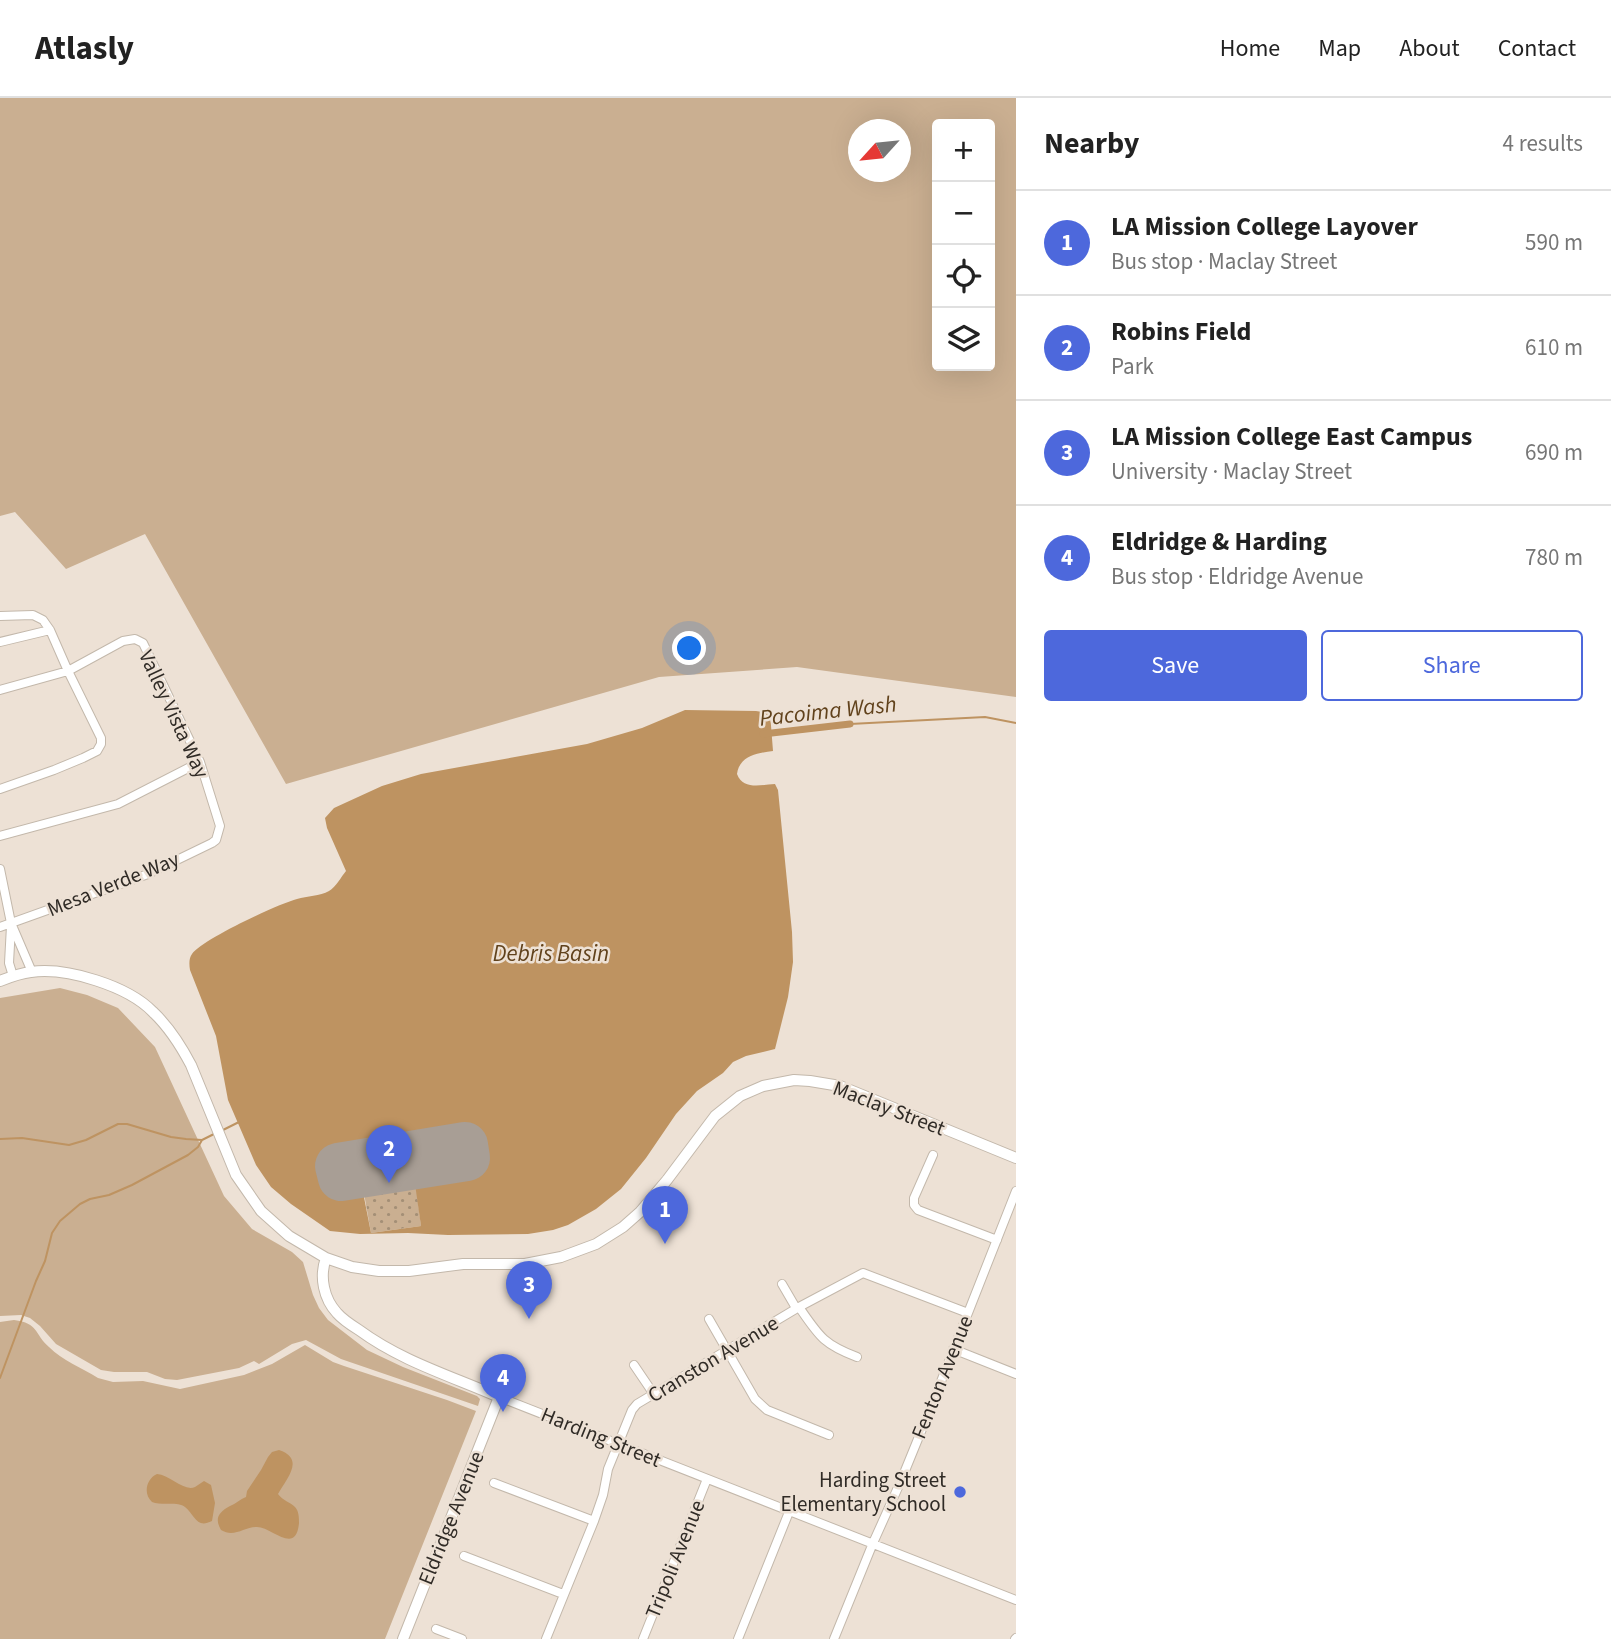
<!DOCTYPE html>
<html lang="en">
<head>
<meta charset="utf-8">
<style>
  body { margin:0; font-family:"Source Sans 3",sans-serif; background:#f2f2f2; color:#222 }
  .controls { position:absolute; right:21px; top:21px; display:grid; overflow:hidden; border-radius:7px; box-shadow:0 7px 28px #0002 }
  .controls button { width:63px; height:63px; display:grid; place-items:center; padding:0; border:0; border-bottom:2px solid #e0e0e0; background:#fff; color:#222; font:35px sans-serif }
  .compass { position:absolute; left:848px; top:21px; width:63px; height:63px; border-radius:50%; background:#fff; box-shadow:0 7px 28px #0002; rotate:243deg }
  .you { position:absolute; left:690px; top:551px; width:24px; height:24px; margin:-18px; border:5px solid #fff; border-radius:50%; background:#1a73e8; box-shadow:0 0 0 10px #1a73e833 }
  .badge { display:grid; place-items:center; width:46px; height:46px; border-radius:50%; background:#4d68dc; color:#fff; font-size:23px; font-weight:700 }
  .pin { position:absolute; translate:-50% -58px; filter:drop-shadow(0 2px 4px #0008) }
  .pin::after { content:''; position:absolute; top:37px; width:24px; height:21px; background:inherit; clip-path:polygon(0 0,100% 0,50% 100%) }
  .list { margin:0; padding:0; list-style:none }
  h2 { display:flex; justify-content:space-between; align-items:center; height:91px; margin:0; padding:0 28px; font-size:30px }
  h2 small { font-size:23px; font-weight:400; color:#767676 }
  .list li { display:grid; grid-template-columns:46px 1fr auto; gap:21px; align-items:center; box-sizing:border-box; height:105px; padding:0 28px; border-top:2px solid #e0e0e0 }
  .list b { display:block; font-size:26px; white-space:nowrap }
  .list p { margin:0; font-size:23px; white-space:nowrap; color:#767676 }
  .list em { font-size:23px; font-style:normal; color:#767676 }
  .actions { display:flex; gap:14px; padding:21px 28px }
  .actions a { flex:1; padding:16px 0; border:2px solid #4d68dc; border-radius:7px; text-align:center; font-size:24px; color:#4d68dc }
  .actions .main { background:#4d68dc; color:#fff }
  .icon { flex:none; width:38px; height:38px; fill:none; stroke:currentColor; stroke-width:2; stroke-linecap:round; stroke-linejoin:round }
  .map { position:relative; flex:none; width:1016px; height:1541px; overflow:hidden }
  header { display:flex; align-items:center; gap:42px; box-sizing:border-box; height:98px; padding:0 35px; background:#fff; border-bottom:2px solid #e0e0e0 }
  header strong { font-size:33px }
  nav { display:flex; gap:38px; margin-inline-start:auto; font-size:24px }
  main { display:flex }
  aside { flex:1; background:#fff }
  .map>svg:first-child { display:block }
  .grass { fill:#caaf91; fill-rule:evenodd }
  .park { fill:url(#park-dots) }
  .water { fill:#be9361; fill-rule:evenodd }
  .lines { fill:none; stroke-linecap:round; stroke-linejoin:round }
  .stream { stroke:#be9361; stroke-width:2 }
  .canal { stroke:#be9361; stroke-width:7 }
  .runway { stroke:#a89e95; stroke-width:46 }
  .minor-casing { stroke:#c3b8ab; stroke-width:10 }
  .tertiary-casing { stroke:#c3b8ab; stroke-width:12 }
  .minor { stroke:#fff; stroke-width:8 }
  .tertiary { stroke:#fff; stroke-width:10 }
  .poi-dot { fill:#4d68dc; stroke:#ede1d5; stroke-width:2.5 }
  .labels { text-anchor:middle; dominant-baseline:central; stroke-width:5; stroke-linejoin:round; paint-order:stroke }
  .street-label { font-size:21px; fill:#302b26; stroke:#ede1d5 }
  .poi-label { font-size:21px; fill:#302b26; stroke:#ede1d5; text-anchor:end }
  .water-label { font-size:23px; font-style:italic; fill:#61421c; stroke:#ede1d5 }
</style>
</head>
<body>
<header>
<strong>Atlasly</strong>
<nav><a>Home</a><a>Map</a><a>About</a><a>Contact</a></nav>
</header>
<main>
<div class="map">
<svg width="1016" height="1541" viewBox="0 0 1016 1541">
  <defs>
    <pattern id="park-dots" width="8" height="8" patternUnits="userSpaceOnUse" patternTransform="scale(1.75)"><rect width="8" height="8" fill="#caaf91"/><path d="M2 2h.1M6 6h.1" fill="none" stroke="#a48f76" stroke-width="1.8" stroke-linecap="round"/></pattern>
  </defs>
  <rect width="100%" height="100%" fill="#ede1d5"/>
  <path class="grass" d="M 0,0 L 1016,0 L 1016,599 L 797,569 L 659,579 L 286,686 L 145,436 L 66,471 L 15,414 L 0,418 ZM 937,26 L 990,26 L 990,268 L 937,268 ZM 858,32 L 900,32 L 900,74 L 858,74 Z
    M 60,890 L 87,897 L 118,910 L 155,949 L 224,1098 L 252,1131 L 292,1154 L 303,1164 L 313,1197 L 319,1210 L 328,1222 L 367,1252 L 403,1269 L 477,1298 L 480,1301 L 478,1308 L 341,1261 L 306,1242 L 292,1246 L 259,1266 L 254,1263 L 239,1270 L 177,1282 L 165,1281 L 147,1274 L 114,1274 L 101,1272 L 56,1246 L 40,1228 L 30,1220 L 21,1217 L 0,1218 L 0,900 Z
    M 14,1222 C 39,1225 34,1236 49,1249 C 62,1262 82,1270 98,1280 L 113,1284 L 143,1283 L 180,1291 L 244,1277 L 272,1266 L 305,1247 L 333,1264 L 344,1268 L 447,1302 L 476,1313 L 385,1541 L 0,1541 L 0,1224 Z"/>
  <path class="park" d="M 468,1038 L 472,1071 L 415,1079 L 421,1128 L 371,1135 L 362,1084 L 337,1087 L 332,1060 Z"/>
  <path class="water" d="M 685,612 L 756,613 L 770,615 L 773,653 C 758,655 739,658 737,676 C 743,692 760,687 775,686 L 778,692 L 792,834 L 793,864 L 788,899 L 775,951 L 746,958 L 733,964 L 723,975 L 697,993 L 676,1016 L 646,1060 L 621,1091 L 596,1111 L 568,1127 L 553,1132 L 528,1136 L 448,1137 L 408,1135 L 360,1136 L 330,1133 L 291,1106 L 271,1089 L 256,1067 L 228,1002 L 216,938 L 190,872 C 189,866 189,860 192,856 C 201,842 278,806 297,801 C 307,798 320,798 329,793 C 336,789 341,779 346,773 L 327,730 L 325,720 L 334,710 L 382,688 L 421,676 L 587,646 L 642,630 ZM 468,1039 L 472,1071 L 414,1079 L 421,1128 L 371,1135 L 361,1084 L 337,1087 L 332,1060 Z
    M 279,1352 C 306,1361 286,1381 278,1396 C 283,1403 290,1404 295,1409 C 299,1413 299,1420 299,1425 C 296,1458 272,1429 257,1429 C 244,1429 234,1440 221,1432 C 214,1420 219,1414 230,1408 C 236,1406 240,1401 246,1399 L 247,1393 L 261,1372 L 268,1359 L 272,1354 Z
    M 157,1376 C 170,1377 184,1394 195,1389 C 198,1387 201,1385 204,1383 L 211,1387 L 215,1405 L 212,1423 C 196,1431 195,1417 185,1409 C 178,1403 162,1408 152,1404 C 143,1396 146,1381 157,1376 Z"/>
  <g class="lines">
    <path class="stream" d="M 850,626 L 985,619 L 1016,625
      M 223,1032 L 239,1024
      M 0,1041 L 22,1040 L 69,1047 L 86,1042 L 118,1026 L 127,1026 L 171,1039 L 186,1041 L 202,1042 L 214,1036
      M 0,1280 L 36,1183 L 45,1163 L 52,1135 L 60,1123 L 80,1106 L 90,1101 L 109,1097 L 132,1087 L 188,1057 L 198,1049 L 202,1042"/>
    <path class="canal" d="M 763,636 L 850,626"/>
    <path class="runway" d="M 465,1047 L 467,1060 L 341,1080 L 338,1068 Z"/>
    <g class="minor-casing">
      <path id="minor" d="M 0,518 L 33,517 L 43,522 L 50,532 L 68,573 L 101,640 L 101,646 L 97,653 L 83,660 L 54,672 L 0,691
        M 0,544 L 50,532
        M 0,592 L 68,573 L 123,543 L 135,541 L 143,545 L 200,664 L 220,728 L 216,742 L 212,745 L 148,776 L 0,829
        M 0,738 L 118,706 L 200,664
        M 0,771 L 11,825 L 32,874
        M 11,828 L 9,865 L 13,878
        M 933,1057 L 914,1100 L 914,1107 L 918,1112 L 997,1142
        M 782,1186 L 796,1210
        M 799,1209 C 819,1238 823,1246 857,1259
        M 709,1221 L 755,1301 L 767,1312 L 829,1337
        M 953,1251 L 1016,1276
        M 634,1267 L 653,1295
        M 499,1299 L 1016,1502
        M 494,1385 L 594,1423
        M 464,1458 L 563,1496
        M 436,1531 L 462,1541
        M 546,1541 L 594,1423 L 603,1397 L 608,1371 L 632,1312 L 637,1306 L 799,1209 L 863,1175 L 968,1215
        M 643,1541 L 707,1381
        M 738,1541 L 789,1414
        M 834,1541 L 873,1445 L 900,1385 L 929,1314 L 1016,1093
        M 1015,1541 L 1016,1540"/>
    </g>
    <g class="tertiary-casing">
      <path id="tertiary" d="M 0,883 C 10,879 20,875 31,874 C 67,869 128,888 153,914 C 169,929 181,948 191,967 L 236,1077 L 261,1113 L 289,1138 L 326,1160 L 352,1169 L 379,1173 L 409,1173 L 463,1166 L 525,1166 L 561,1159 L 596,1146 L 623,1129 L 640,1114 L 667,1082 L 715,1018 L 740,998 L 763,988 L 794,982 L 810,983 L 840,988 L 1016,1060
        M 326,1160 C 319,1179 324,1201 337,1215 C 343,1222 351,1227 359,1232 C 401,1263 451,1278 499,1299 L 403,1541"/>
    </g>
    <use href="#minor" class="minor"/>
    <use href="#tertiary" class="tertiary"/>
  </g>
  <circle class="poi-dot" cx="960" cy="1394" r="7"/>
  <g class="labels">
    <g class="street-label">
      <text transform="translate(174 616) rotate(65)">Valley Vista Way</text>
      <text transform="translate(113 786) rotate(-22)">Mesa Verde Way</text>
      <text transform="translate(889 1010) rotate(21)">Maclay Street</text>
      <text transform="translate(713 1261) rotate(-31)">Cranston Avenue</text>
      <text transform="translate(942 1279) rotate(-68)">Fenton Avenue</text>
      <text transform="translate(601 1339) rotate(22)">Harding Street</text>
      <text transform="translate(451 1420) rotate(-68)">Eldridge Avenue</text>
      <text transform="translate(675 1461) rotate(-68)">Tripoli Avenue</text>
    </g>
    <g class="poi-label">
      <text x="946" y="1382">Harding Street<tspan x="946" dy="24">Elementary School</tspan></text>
    </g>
    <g class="water-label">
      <text transform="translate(828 613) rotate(-6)">Pacoima Wash</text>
      <text x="551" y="855">Debris Basin</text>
    </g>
  </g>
</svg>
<div class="controls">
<button>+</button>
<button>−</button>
<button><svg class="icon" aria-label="locate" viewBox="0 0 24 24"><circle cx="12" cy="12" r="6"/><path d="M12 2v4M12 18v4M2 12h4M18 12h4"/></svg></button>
<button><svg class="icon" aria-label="layers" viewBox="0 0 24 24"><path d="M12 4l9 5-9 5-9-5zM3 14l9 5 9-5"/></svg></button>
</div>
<svg class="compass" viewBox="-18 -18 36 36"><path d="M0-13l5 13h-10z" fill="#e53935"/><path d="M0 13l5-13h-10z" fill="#767676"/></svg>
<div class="you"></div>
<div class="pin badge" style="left:665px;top:1146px">1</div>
<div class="pin badge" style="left:389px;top:1085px">2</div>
<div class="pin badge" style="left:529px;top:1221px">3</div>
<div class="pin badge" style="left:503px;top:1314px">4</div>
</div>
<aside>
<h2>Nearby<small>4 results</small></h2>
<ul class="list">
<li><span class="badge">1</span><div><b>LA Mission College Layover</b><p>Bus stop · Maclay Street</p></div><em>590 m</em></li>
<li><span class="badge">2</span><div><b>Robins Field</b><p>Park</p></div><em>610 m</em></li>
<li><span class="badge">3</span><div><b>LA Mission College East Campus</b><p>University · Maclay Street</p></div><em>690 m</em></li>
<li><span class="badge">4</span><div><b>Eldridge &amp; Harding</b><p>Bus stop · Eldridge Avenue</p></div><em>780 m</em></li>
</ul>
<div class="actions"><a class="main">Save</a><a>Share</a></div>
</aside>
</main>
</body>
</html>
